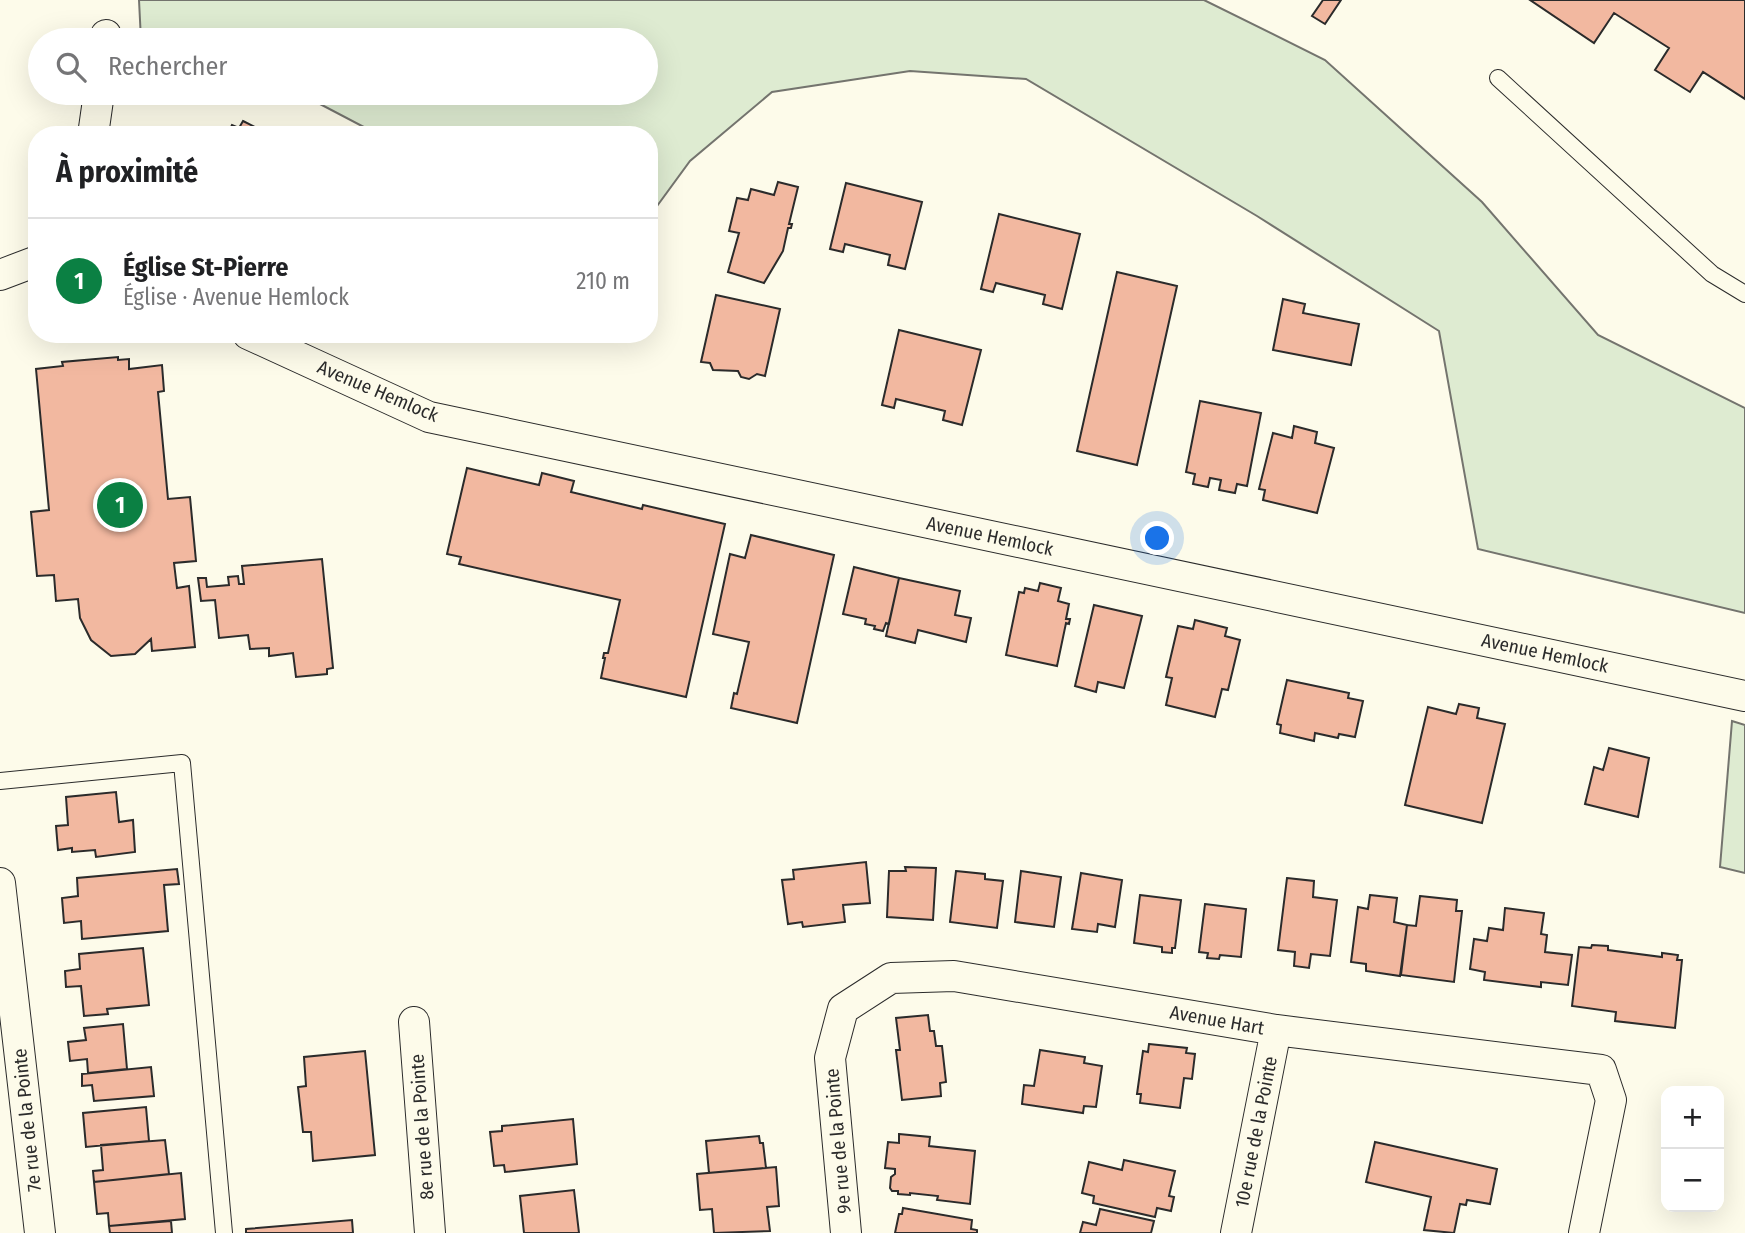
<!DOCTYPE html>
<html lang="fr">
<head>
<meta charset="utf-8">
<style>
  body { margin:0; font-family:"Fira Sans Condensed",sans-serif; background:#f6f6f6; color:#202124 }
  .controls { position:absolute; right:21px; bottom:21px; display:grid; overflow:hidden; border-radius:14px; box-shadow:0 7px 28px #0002 }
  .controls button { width:63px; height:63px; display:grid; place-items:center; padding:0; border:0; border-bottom:2px solid #e0e0e0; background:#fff; color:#202124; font:35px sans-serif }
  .you { position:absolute; left:1158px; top:539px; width:24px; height:24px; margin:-18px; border:5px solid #fff; border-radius:50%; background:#1a73e8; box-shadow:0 0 0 10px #1a73e833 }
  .badge { display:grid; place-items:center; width:46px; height:46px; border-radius:50%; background:#0b8043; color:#fff; font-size:23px; font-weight:700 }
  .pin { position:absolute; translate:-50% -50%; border:4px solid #fff; box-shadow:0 2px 7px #0006 }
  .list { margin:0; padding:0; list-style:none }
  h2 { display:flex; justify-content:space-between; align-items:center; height:91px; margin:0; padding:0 28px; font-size:30px }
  h2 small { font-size:23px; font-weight:400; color:#757577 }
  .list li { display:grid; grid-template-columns:46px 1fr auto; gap:21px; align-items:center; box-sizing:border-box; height:126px; padding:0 28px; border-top:2px solid #e0e0e0 }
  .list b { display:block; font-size:26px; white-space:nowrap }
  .list p { margin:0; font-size:23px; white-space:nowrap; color:#757577 }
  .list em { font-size:23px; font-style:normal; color:#757577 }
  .icon { flex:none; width:38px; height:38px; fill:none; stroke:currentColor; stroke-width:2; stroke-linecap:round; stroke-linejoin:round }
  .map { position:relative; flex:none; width:1745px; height:1233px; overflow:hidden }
  .search { position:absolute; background:#fff; box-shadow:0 7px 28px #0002; left:28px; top:28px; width:630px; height:77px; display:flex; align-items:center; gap:18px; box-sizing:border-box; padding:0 24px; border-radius:38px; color:#757577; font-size:26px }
  .panel { position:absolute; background:#fff; box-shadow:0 7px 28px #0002; left:28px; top:126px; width:630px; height:217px; border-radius:28px }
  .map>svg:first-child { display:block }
  .green { fill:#deebd1; stroke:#74746e; stroke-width:2 }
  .building { fill:#f2b8a0; stroke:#2b2b2b; stroke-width:2 }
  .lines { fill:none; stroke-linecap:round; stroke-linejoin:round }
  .service-casing { stroke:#2b2b2b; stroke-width:18 }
  .minor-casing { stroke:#2b2b2b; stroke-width:32 }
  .service { stroke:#fdfbea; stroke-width:16 }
  .minor { stroke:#fdfbea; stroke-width:30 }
  .labels { text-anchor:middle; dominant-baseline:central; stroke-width:5; stroke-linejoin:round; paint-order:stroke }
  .street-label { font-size:19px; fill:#2b2b2b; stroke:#fdfbea }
</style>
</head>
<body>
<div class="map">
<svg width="1745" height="1233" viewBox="0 0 1745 1233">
  <rect width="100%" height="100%" fill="#fdfbea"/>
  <path class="green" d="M 139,0 L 1204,0 L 1325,60 L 1482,202 L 1598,335 L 1745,408 L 1745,613 L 1478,549 L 1439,331 L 1257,216 L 1026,79 L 910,71 L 772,92 L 690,161 L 649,217 L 649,135 L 379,135 L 299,93 L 646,93 L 646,40 L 141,40 Z
    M 1732,721 L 1745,725 L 1745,873 L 1720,867 Z"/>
  <path class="building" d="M 1323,0 L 1341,0 L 1325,24 L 1312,16 Z
    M 1530,0 L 1745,0 L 1745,99 L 1703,72 L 1690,92 L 1655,70 L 1669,48 L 1614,13 L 1594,43 Z
    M 243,121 L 271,135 L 227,135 L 232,125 L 239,128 Z
    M 778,182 L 798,187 L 789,224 L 792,224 L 791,228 L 788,228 L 783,251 L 764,283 L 728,272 L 739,233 L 729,231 L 737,198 L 748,200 L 751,189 L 774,195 Z
    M 846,183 L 922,202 L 905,269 L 888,265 L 890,255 L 845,244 L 843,252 L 830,249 Z
    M 999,214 L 1080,234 L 1062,309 L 1043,304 L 1045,295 L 996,283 L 993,292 L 981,289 Z
    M 1117,272 L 1177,286 L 1137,465 L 1077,451 Z
    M 716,295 L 780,309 L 765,376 L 757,374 L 749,379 L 741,377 L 738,371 L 713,370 L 710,363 L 701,362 Z
    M 1283,299 L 1305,304 L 1303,313 L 1359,324 L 1351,365 L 1273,350 Z
    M 899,330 L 981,350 L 962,425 L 943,420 L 945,411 L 896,399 L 894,408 L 882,405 Z
    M 118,357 L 118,360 L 129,359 L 129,369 L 162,365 L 164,391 L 158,392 L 168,499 L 190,497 L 196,561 L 174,563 L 177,588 L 189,586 L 195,647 L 152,651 L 151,639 L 135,654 L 111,656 L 91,640 L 80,618 L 78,599 L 56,601 L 54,575 L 37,576 L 31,512 L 49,510 L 36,369 L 63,366 L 62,362 Z
    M 1200,401 L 1261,413 L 1247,486 L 1237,484 L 1235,493 L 1219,490 L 1221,480 L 1210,478 L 1208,487 L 1193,484 L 1195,474 L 1186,472 Z
    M 1294,426 L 1317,432 L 1315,443 L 1334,448 L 1317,513 L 1263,500 L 1265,490 L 1259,489 L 1273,433 L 1292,438 Z
    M 467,468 L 539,485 L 542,473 L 574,481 L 571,492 L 642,509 L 643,505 L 725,524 L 686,697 L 601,678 L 605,658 L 603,658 L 604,653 L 608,653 L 620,600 L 459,564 L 461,557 L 447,554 Z
    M 751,535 L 834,555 L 797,723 L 731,708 L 734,693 L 737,694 L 749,642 L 713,634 L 730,554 L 745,558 Z
    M 322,559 L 333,668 L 327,669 L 327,674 L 296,677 L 293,653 L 269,656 L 269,648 L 250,649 L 248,635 L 219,638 L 215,600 L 201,601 L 198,578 L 206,578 L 207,587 L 229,585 L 228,577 L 238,576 L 239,584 L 244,584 L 242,566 Z
    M 854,567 L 899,578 L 889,624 L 886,623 L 883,631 L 874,629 L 875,626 L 865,624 L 866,619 L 843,614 Z
    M 899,578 L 960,591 L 955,615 L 971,618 L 966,642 L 918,630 L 915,643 L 886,636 Z
    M 1040,583 L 1061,588 L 1058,601 L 1069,604 L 1066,619 L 1070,619 L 1069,624 L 1066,623 L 1057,666 L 1006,655 L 1019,592 L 1024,593 L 1025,588 L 1038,591 Z
    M 1094,605 L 1142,616 L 1124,688 L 1098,682 L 1096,692 L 1075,686 Z
    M 1195,620 L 1227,628 L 1225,636 L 1240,640 L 1228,690 L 1222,689 L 1215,717 L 1166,705 L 1172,678 L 1166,677 L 1178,626 L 1193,629 Z
    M 1287,680 L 1349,693 L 1348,698 L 1363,701 L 1355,737 L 1339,734 L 1338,738 L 1315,733 L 1314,741 L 1280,733 L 1281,725 L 1277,724 Z
    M 1459,704 L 1479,708 L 1477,718 L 1505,724 L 1482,823 L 1405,805 L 1428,707 L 1456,714 Z
    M 1609,748 L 1649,758 L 1638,817 L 1585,804 L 1594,767 L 1603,770 Z
    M 116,792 L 119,822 L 133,820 L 135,852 L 96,857 L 95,850 L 72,852 L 72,848 L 58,850 L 56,826 L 68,825 L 66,797 Z
    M 866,862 L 870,903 L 843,905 L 845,922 L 803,927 L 802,922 L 788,924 L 782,880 L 794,879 L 793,870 Z
    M 905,867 L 936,868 L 933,920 L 887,917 L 889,871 L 906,871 Z
    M 177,869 L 179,884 L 164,885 L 168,931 L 82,939 L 81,921 L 64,923 L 62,898 L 78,896 L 77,878 Z
    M 956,871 L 985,874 L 985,879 L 1003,881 L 997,928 L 950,922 Z
    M 1021,871 L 1061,877 L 1054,927 L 1015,922 Z
    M 1081,873 L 1122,880 L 1115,927 L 1098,924 L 1097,932 L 1072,929 Z
    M 1287,878 L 1314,881 L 1313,897 L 1337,900 L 1330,956 L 1311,954 L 1309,968 L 1294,966 L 1295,952 L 1278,950 Z
    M 1140,895 L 1181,900 L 1175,948 L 1172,948 L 1172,953 L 1162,952 L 1162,947 L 1134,943 Z
    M 1370,895 L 1397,898 L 1394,922 L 1407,925 L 1400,976 L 1366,971 L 1366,964 L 1351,962 L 1358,907 L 1368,909 Z
    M 1420,896 L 1457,900 L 1456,911 L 1462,911 L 1454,982 L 1401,975 L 1407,925 L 1416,926 Z
    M 1205,904 L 1246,909 L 1241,957 L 1220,955 L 1219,959 L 1207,958 L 1208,953 L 1199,952 Z
    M 1505,908 L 1544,913 L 1541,934 L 1547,935 L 1545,952 L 1572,955 L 1568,985 L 1541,982 L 1541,987 L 1484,980 L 1485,972 L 1470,969 L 1474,939 L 1487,941 L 1489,928 L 1503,930 Z
    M 1592,945 L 1608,946 L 1608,950 L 1662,957 L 1662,953 L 1678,955 L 1677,960 L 1682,960 L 1675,1028 L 1615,1021 L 1616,1012 L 1572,1006 L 1579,947 L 1591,948 Z
    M 143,948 L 149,1005 L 107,1009 L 108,1014 L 84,1016 L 81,986 L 66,987 L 65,971 L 80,969 L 79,954 Z
    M 928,1015 L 930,1031 L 934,1031 L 936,1046 L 942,1046 L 946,1082 L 940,1083 L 941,1096 L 902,1100 L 896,1050 L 900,1050 L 896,1018 Z
    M 123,1024 L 127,1069 L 88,1073 L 87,1059 L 70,1061 L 68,1042 L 86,1040 L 84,1028 Z
    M 1149,1044 L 1187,1048 L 1186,1053 L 1195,1054 L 1192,1079 L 1184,1078 L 1180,1108 L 1140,1103 L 1141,1094 L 1137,1094 L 1143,1051 L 1148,1052 Z
    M 1040,1050 L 1085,1057 L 1084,1063 L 1102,1066 L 1096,1107 L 1084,1106 L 1083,1113 L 1022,1104 L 1024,1085 L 1034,1086 Z
    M 365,1051 L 375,1155 L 313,1161 L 311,1132 L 303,1132 L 298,1087 L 306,1086 L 304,1057 Z
    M 151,1067 L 154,1096 L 94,1101 L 92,1085 L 82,1086 L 82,1074 Z
    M 146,1107 L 149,1141 L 86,1147 L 83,1113 Z
    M 573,1119 L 577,1164 L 505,1172 L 504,1165 L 494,1166 L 490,1132 L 502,1131 L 502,1126 Z
    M 899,1134 L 930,1137 L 929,1146 L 975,1151 L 970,1204 L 937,1200 L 938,1196 L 910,1193 L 910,1195 L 898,1194 L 898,1191 L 892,1191 L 890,1188 L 891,1177 L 895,1174 L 895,1169 L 885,1168 L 888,1142 L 899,1143 Z
    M 759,1136 L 760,1143 L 763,1143 L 766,1168 L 709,1173 L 706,1141 Z
    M 165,1140 L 169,1174 L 94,1182 L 93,1171 L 103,1170 L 101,1145 Z
    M 1375,1142 L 1497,1169 L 1490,1204 L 1467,1200 L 1466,1205 L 1460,1204 L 1454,1233 L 1424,1230 L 1431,1197 L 1366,1182 Z
    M 1124,1160 L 1175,1171 L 1169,1196 L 1174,1197 L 1171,1211 L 1157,1208 L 1155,1217 L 1093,1203 L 1094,1196 L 1082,1193 L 1089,1162 L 1122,1170 Z
    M 776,1167 L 779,1206 L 767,1207 L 770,1231 L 714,1233 L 712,1209 L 700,1210 L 697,1174 Z
    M 181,1173 L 185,1219 L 109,1226 L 108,1213 L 97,1214 L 94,1182 Z
    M 574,1190 L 579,1233 L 524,1233 L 520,1196 Z
    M 903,1208 L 972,1220 L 971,1229 L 977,1230 L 977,1233 L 895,1233 L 899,1214 L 902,1214 Z
    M 1100,1209 L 1154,1221 L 1151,1233 L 1080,1233 L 1083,1222 L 1096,1225 Z
    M 352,1220 L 353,1233 L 246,1233 L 246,1229 Z
    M 171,1221 L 172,1233 L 110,1233 L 109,1226 Z"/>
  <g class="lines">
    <g class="service-casing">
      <path id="service" d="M 1498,78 L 1712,274 L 1745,294
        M 0,781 L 182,763 L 224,1233"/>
    </g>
    <g class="minor-casing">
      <path id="minor" d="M 105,40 L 106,35
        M 93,135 L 99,93
        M 0,275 L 37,261
        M 248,334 L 429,417 L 1745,696
        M 0,883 L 40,1233
        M 414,1022 L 430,1233
        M 846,1233 L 830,1058 L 843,1009 L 891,978 L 954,976 L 1276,1030 L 1601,1070 L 1611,1100 L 1584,1233
        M 1236,1233 L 1276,1030"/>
    </g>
    <use href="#service" class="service"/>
    <use href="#minor" class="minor"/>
  </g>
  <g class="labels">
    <g class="street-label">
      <text transform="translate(378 391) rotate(23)">Avenue Hemlock</text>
      <text transform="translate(990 536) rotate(12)">Avenue Hemlock</text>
      <text transform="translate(1545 653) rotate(12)">Avenue Hemlock</text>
      <text transform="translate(1217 1020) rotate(10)">Avenue Hart</text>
      <text transform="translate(27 1120) rotate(-96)">7e rue de la Pointe</text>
      <text transform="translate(422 1127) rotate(-94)">8e rue de la Pointe</text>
      <text transform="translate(1256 1132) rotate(-79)">10e rue de la Pointe</text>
      <text transform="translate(838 1141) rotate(-95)">9e rue de la Pointe</text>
    </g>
  </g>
</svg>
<div class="controls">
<button>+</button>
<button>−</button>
</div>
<div class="you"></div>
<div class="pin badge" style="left:120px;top:505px">1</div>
<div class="search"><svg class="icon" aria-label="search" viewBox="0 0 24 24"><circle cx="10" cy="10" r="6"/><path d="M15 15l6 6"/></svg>Rechercher</div>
<section class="panel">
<h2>À proximité<small></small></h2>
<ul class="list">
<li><span class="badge">1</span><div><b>Église St-Pierre</b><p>Église · Avenue Hemlock</p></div><em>210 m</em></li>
</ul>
</section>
</div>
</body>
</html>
